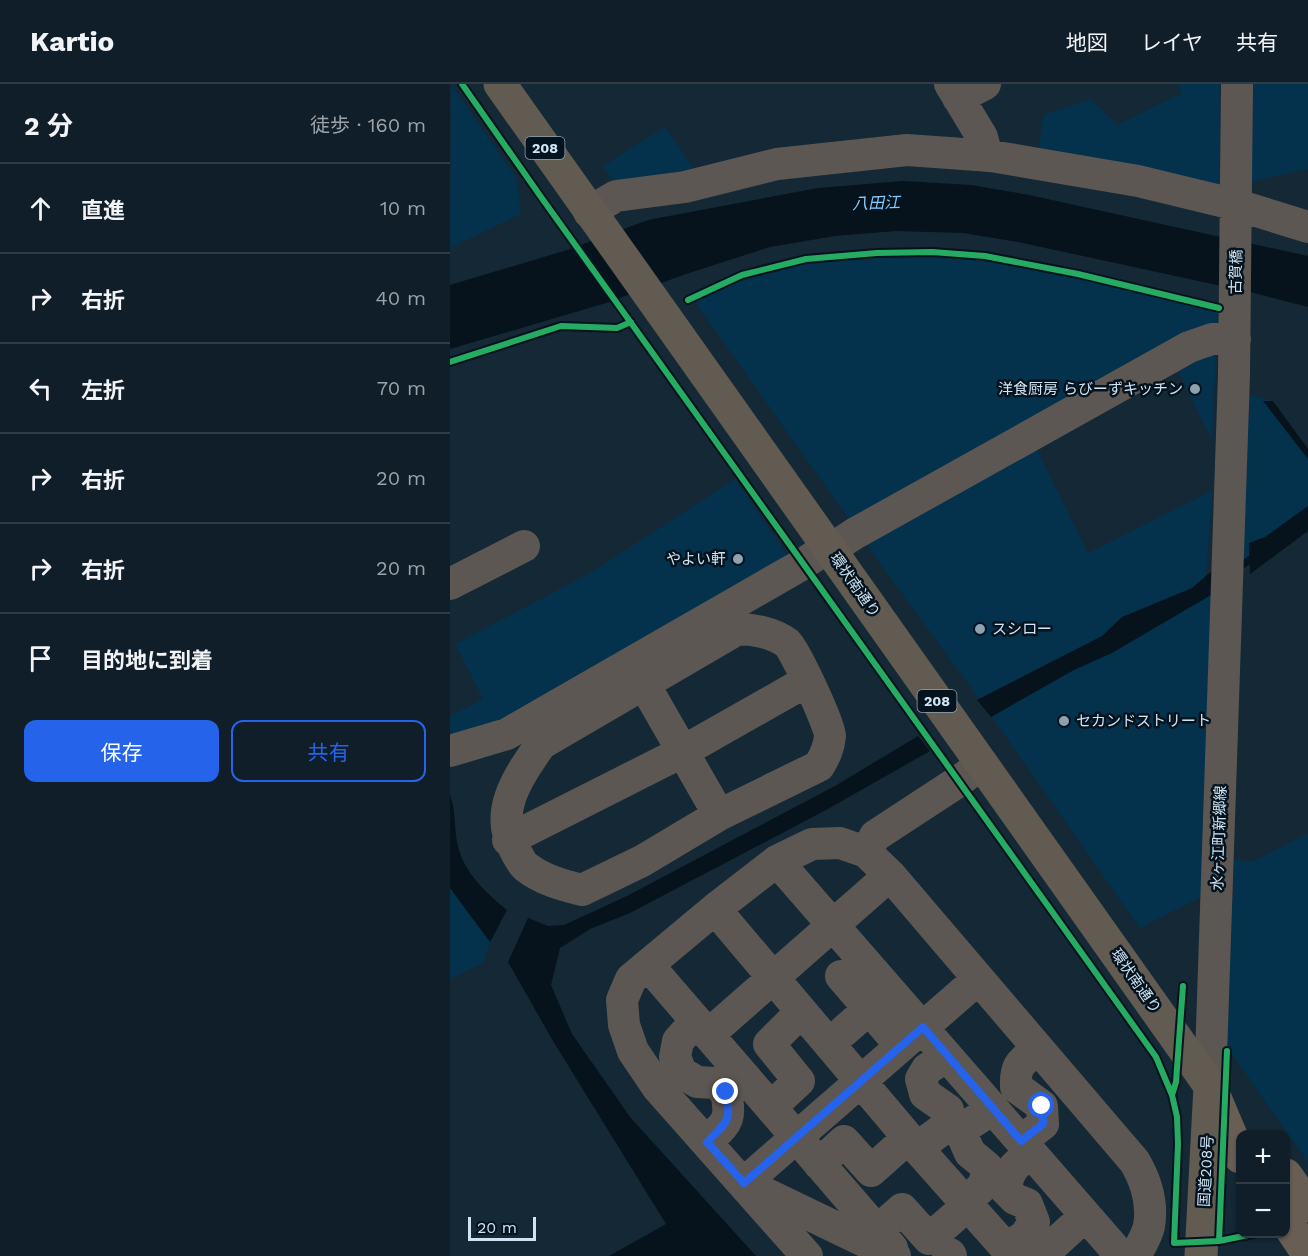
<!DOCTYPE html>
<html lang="ja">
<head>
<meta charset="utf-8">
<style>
  body { margin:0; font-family:"Work Sans","Noto Sans JP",sans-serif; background:#1d2b34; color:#f1f3f6 }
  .controls { position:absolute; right:18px; bottom:18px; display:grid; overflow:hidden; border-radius:12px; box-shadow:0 2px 4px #0004 }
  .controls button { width:54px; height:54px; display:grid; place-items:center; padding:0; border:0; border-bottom:2px solid #2f3c45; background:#0f1e28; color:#f1f3f6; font:30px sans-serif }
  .scale { position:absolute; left:18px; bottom:15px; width:68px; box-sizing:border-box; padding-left:6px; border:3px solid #cee3f3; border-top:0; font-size:16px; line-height:21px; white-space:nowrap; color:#cee3f3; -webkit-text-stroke:4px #05131e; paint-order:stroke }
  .stop { position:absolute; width:18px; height:18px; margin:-14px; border:4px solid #2563eb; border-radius:50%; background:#fff }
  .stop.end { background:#2563eb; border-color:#fff; box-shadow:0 2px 6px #0008 }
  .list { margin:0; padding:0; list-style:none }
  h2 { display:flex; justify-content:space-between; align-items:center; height:78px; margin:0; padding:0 24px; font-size:26px }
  h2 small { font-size:20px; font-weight:400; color:#9ba2a8 }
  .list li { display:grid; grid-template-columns:39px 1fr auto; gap:18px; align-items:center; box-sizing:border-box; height:90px; padding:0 24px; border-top:2px solid #2f3c45 }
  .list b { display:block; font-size:22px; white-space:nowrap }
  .list em { font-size:20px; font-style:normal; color:#9ba2a8 }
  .actions { display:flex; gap:12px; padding:18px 24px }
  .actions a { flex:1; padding:14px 0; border:2px solid #2563eb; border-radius:12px; text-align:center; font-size:21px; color:#2563eb }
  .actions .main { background:#2563eb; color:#fff }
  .icon { flex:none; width:33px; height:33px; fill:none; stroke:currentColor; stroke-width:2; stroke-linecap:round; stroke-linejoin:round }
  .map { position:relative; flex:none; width:858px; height:1172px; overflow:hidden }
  header { display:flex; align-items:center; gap:36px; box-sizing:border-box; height:84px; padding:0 30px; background:#0f1e28; border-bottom:2px solid #2f3c45 }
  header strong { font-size:28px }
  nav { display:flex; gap:33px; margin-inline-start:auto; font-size:21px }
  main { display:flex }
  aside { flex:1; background:#0f1e28 }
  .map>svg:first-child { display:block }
  .built { fill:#04324c }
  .water { fill:#06131d }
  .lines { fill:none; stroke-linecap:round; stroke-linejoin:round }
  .stream { stroke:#06131d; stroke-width:7 }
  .minor { stroke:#5c5752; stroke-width:32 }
  .major { stroke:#685e54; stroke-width:33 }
  .highway { stroke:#625b51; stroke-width:33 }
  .cycleway-casing { stroke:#05131e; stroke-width:10 }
  .cycleway { stroke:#26ab63; stroke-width:6 }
  .route { stroke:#2563eb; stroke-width:8 }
  .poi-dot { fill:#8da2b1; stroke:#05131e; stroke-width:2 }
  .labels { text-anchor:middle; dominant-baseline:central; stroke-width:5; stroke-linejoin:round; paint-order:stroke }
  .shield { fill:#05131e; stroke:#92a5b3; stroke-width:1.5 }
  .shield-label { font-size:14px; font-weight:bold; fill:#cee3f3 }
  .street-label { font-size:15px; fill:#cee3f3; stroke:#05131e }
  .poi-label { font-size:15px; fill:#cee3f3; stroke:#05131e; text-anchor:end }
  .water-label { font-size:16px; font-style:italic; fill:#86c9fb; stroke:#05131e }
</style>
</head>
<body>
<header>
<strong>Kartio</strong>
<nav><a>地図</a><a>レイヤ</a><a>共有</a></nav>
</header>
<main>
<aside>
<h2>2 分<small>徒歩 · 160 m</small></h2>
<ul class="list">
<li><svg class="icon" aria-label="ahead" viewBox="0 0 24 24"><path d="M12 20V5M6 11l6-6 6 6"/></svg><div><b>直進</b></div><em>10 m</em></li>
<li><svg class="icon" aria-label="right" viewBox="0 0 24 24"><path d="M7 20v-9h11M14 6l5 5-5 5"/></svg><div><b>右折</b></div><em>40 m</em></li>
<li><svg class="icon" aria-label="left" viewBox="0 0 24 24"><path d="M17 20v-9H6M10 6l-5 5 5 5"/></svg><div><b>左折</b></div><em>70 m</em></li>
<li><svg class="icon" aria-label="right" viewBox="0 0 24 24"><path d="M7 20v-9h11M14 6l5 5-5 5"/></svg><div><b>右折</b></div><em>20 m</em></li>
<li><svg class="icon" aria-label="right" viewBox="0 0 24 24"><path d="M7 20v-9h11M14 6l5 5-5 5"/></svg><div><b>右折</b></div><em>20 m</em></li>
<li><svg class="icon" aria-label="arrive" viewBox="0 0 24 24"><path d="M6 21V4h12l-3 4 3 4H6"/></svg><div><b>目的地に到着</b></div></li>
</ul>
<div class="actions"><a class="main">保存</a><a>共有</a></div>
</aside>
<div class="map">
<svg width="858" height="1172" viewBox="0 0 858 1172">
  <rect width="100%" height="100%" fill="#142836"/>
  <path class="built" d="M 1,0 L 66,93 L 71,130 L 0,164 Z
    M 728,0 L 769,0 L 771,114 L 588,71 L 593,31 L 641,15 L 667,41 L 732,9 Z
    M 795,0 L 858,0 L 858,85 L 795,99 Z
    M 215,43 L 249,92 L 169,106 L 153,82 Z
    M 429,171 L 483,171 L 536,175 L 626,193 L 767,228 L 767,249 L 406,445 L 245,218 L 293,194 L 357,178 Z
    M 766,265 L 762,357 L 723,277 Z
    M 798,311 L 819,315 L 858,371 L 858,428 L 791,482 Z
    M 582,355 L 638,469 L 763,406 L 755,503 L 762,499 L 753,812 L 690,844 L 535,623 L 410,452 Z
    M 285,395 L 343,480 L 55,647 L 6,659 L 0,644 L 0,632 L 33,615 L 5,560 L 140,489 Z
    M 858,749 L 858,1078 L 777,963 L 784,776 L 804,777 Z
    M 0,804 L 40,858 L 33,879 L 0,895 Z"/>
  <path class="water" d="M 453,97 L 521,101 L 579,111 L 858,172 L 858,223 L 804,209 L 568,158 L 513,149 L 446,147 L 385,152 L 320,163 L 236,190 L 156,219 L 0,265 L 0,201 L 117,166 L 198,136 L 368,104 Z
    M 813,317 L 823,317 L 858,365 L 858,375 Z
    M 858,422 L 858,447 L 800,490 L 799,459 L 815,453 Z
    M 763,486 L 761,511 L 662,569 L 624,586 L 541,633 L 527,616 L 652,552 L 672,533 L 742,504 Z
    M 468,652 L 480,667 L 376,726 L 180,829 L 140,845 L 110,864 L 101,901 L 122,950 L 180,1033 L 306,1172 L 159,1172 L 216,1140 L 103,957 L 58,878 L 78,834 L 98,842 L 114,841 L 177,812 L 385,702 Z
    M 0,711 C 6,727 4,742 7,758 C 12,787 36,809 57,826 L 40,858 L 0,804 Z"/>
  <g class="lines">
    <path class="stream" d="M 786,485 L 807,471"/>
    <path class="minor" d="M 500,0 L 532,53 L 537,72
      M 508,14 L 535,0
      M 139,128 L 166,112 L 235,103 L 327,80 L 457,66 L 541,72 L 688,97 L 787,121 L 858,143
      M 380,466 L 404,450 L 739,263 L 762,255 L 785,255
      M 0,500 L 74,462
      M 288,545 C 303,545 324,549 337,559 C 345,566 380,641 380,652 C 379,664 375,672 369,682 L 269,731 L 192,777 L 132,806 C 112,801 93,796 76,783 C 72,780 69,773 66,768 C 42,729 68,693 91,660 Z
      M 194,600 L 269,731
      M 0,667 L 57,650 L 353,480 L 378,463
      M 58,756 L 232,668 L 357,597
      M 416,768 L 425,752 L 509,697 L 532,680
      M 327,777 L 671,1172
      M 265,825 L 467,1064 L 563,1172
      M 198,881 L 442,1164
      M 391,892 L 451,962
      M 246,937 L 228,957 L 225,973 L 231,988 L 247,998 L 265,999 L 276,1008 C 282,1037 277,1038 257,1058
      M 394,947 L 419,925
      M 258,951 L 440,791
      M 760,1002 L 784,291 L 787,0
      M 321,1023 L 349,997 L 319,960 L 351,928
      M 571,1057 L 593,1040 L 592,1022 L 566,1003 C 565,981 570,979 587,966
      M 467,1064 L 497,1042 L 498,1026 L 475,1010 L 471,995 L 477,985 L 497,972
      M 369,1080 L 394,1057 L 421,1087 L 458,1054
      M 513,1116 C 529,1108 537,1102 537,1083 L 520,1069 L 512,1051 L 518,1041 L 543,1025
      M 427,1147 L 452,1125 L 479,1155 L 518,1121
      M 556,1164 L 575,1152 L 584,1138 L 577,1120 L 565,1115 L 556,1106 C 558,1085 565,1081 581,1069
      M 357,1172 L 208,1004 L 183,967 L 174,941 L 172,916 L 181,895 L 265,825 L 327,777 L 362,760 L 390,759 L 416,768 L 440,791 L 685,1078 C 696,1097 703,1119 699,1142 C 697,1152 690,1163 685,1172
      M 445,1172 L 294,1099 L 527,896
      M 498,1172 L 500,1170 L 501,1172
      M 591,1172 L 635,1132"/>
    <path class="major" d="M 760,1002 L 790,1073
      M 836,1091 L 858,1122
      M 836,1137 L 858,1170"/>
    <path class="highway" d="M 50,0 L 760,1002 L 751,1172"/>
    <g class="cycleway-casing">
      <path id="cycleway" d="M 12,0 L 91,113 L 706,973 L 722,1011 L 727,1033 L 728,1060 L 724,1159 L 769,1157 L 803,1150
        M 238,216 L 292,191 L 356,175 L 427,169 L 482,168 L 535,172 L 628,190 L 769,224
        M 0,278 L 111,242 L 167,244 L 181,238
        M 722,1011 L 726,998 L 733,902
        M 769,1157 L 777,967"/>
    </g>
    <use href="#cycleway" class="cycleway"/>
  </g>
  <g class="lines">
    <path class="route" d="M 276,1008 C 282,1037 277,1038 257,1058 L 294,1099 L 473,943 L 571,1057 L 593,1040 L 592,1022"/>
  </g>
  <g class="poi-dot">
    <circle cx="745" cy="305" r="6"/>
    <circle cx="288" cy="475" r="6"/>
    <circle cx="530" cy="545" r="6"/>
    <circle cx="614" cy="637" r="6"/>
  </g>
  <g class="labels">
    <g class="shield">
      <rect x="75.5" y="53" width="39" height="22" rx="4.5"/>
      <rect x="467.5" y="606" width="39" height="22" rx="4.5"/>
    </g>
    <g class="shield-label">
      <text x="95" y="64">208</text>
      <text x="487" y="617">208</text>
    </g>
    <g class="street-label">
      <text transform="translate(786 188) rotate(-89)">古賀橋</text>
      <text transform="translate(405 501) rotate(55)">環状南通り</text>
      <text transform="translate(769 754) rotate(-88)">水ヶ江町新郷線</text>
      <text transform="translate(686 897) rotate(55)">環状南通り</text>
      <text transform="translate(756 1087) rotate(-87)">国道208号</text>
    </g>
    <g class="poi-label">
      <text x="733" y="305">洋食厨房 らびーずキッチン</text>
      <text x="276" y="475">やよい軒</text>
      <text x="542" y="545" text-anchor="start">スシロー</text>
      <text x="626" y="637" text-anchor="start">セカンドストリート</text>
    </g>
    <g class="water-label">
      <text transform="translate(426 119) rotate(-2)">八田江</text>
    </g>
  </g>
</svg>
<div class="controls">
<button>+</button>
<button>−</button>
</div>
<div class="scale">20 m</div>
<div class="stop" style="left:592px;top:1022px"></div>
<div class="stop end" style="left:276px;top:1008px"></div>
</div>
</main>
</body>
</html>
